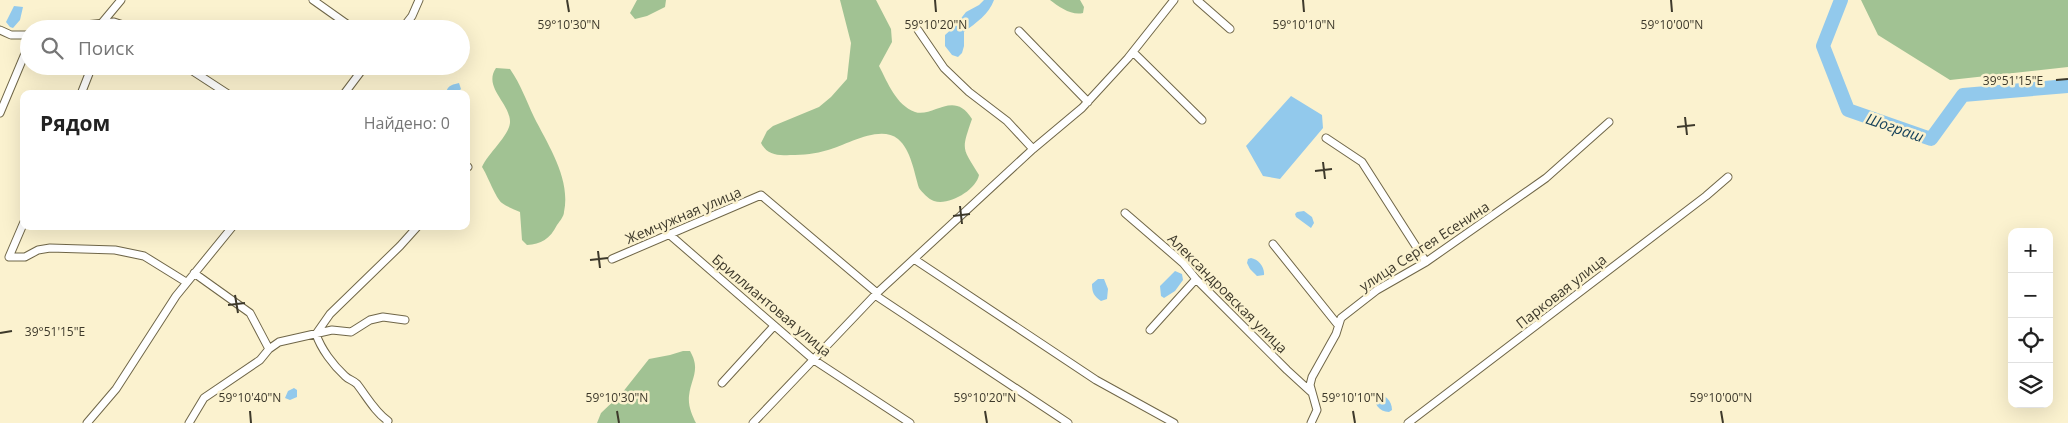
<!DOCTYPE html>
<html lang="ru">
<head>
<meta charset="utf-8">
<style>
  body { margin:0; font-family:"Open Sans",sans-serif; background:#f6f6f6; color:#222 }
  .controls { position:absolute; right:15px; bottom:15px; display:grid; overflow:hidden; border-radius:10px; box-shadow:0 5px 20px #0002 }
  .controls button { width:45px; height:45px; display:grid; place-items:center; padding:0; border:0; border-bottom:1px solid #e0e0e0; background:#fff; color:#222; font:25px sans-serif }
  .list { margin:0; padding:0; list-style:none }
  h2 { display:flex; justify-content:space-between; align-items:center; height:65px; margin:0; padding:0 20px; font-size:21px }
  h2 small { font-size:16px; font-weight:400; color:#767676 }
  .icon { flex:none; width:28px; height:28px; fill:none; stroke:currentColor; stroke-width:2; stroke-linecap:round; stroke-linejoin:round }
  .map { position:relative; flex:none; width:2068px; height:423px; overflow:hidden }
  .search { position:absolute; background:#fff; box-shadow:0 5px 20px #0002; left:20px; top:20px; width:450px; height:55px; display:flex; align-items:center; gap:12px; box-sizing:border-box; padding:0 18px; border-radius:28px; color:#767676; font-size:19px }
  .panel { position:absolute; background:#fff; box-shadow:0 5px 20px #0002; left:20px; top:90px; width:450px; height:140px; border-radius:10px }
  .map>svg:first-child { display:block }
  .forest { fill:#a1c293 }
  .water { fill:#92c9ec }
  .lines { fill:none; stroke-linecap:round; stroke-linejoin:round }
  .river { stroke:#92c9ec; stroke-width:14 }
  .minor-casing { stroke:#6f6648; stroke-width:9 }
  .minor { stroke:#fff; stroke-width:7 }
  .ticks { fill:none; stroke:#3d392b; stroke-width:2 }
  .labels { text-anchor:middle; dominant-baseline:central; stroke-width:5; stroke-linejoin:round; paint-order:stroke }
  .street-label { font-size:14px; fill:#3d392b; stroke:#fbf2cf }
  .water-label { font-size:15px; font-style:italic; fill:#18435b; stroke:#fbf2cf }
  .ticks-label { font-size:12px; text-anchor:middle; fill:#3d392b; stroke:#fbf2cf; stroke-width:5; stroke-linejoin:round; paint-order:stroke }
</style>
</head>
<body>
<div class="map">
<svg width="2068" height="423" viewBox="0 0 2068 423">
  <rect width="100%" height="100%" fill="#fbf2cf"/>
  <path class="forest" d="M 637,0 L 666,0 L 665,7 L 647,16 L 635,19 L 630,13 Z
    M 840,0 L 876,0 L 891,29 L 892,42 L 879,66 C 888,83 896,105 915,112 C 933,118 954,89 972,119 C 961,151 962,147 979,175 C 976,190 949,206 934,201 C 928,199 922,192 919,188 C 914,172 911,150 898,139 C 880,124 846,145 828,150 C 815,154 804,155 790,155 C 778,156 767,155 761,143 L 767,131 L 773,126 L 819,107 L 831,97 L 847,79 L 851,43 Z
    M 1050,0 L 1080,0 L 1084,7 L 1083,13 C 1072,16 1059,7 1050,0 Z
    M 1861,0 L 2068,0 L 2068,67 L 1950,80 L 1878,35 Z
    M 496,68 L 510,69 C 521,85 526,100 534,117 C 548,145 571,179 564,212 C 564,216 560,221 557,225 C 550,239 541,244 527,245 L 522,240 L 520,212 C 514,209 507,207 502,203 C 496,199 487,174 482,167 C 488,153 511,134 510,121 C 509,102 483,87 496,68 Z
    M 683,351 L 690,351 C 701,370 691,378 689,396 C 688,406 692,415 696,423 L 597,423 L 601,413 L 622,393 L 649,359 L 670,355 Z"/>
  <path class="water" d="M 984,0 L 994,0 C 989,14 976,23 964,32 L 964,46 L 962,53 L 958,57 L 952,55 L 945,46 L 945,35 L 955,26 L 966,12 L 979,5 Z
    M 14,6 L 23,7 L 20,20 L 13,28 L 10,27 L 6,22 Z
    M 459,83 L 461,89 L 456,94 L 447,94 C 445,86 454,84 459,83 Z
    M 1291,96 L 1322,115 L 1323,128 L 1280,179 L 1263,176 L 1246,146 Z
    M 1304,211 L 1312,217 L 1314,223 L 1311,228 L 1296,217 L 1295,214 L 1297,212 Z
    M 1251,258 C 1258,259 1265,267 1264,275 L 1257,276 L 1250,269 L 1247,263 L 1248,259 Z
    M 1175,271 L 1182,274 L 1183,280 L 1175,291 L 1164,298 L 1161,296 L 1160,286 Z
    M 1098,279 L 1104,279 L 1108,289 L 1107,299 L 1101,301 C 1094,296 1092,293 1092,284 Z
    M 294,388 L 297,390 L 297,397 L 290,400 L 285,398 L 288,391 Z
    M 1376,392 C 1385,395 1392,400 1392,410 L 1389,412 C 1379,412 1374,403 1373,394 Z"/>
  <g class="lines">
    <path class="river" d="M 1841,0 L 1823,46 L 1848,110 L 1931,139 L 1963,95 L 2068,86"/>
    <g class="minor-casing">
      <path id="minor" d="M 313,0 L 354,29
        M 1197,0 L 1230,29
        M 101,24 L 121,0
        M 47,29 L 114,22 L 136,29
        M 402,29 L 412,16 L 419,0
        M 0,30 L 11,35 L 29,35
        M 918,30 L 944,68 L 969,92 L 1007,121 L 1033,149
        M 1019,31 L 1088,102
        M 1133,52 L 1202,120
        M 185,66 L 228,94
        M 81,94 L 92,66
        M 344,94 L 365,66
        M 0,113 L 29,44
        M 1326,138 L 1362,162 L 1426,262
        M 466,168 L 468,167
        M 1125,213 L 1183,263 L 1196,279 L 1287,370 L 1311,392
        M 24,222 L 9,257 L 25,257 L 38,250 L 50,248 L 115,250 L 144,256 L 186,282
        M 670,235 L 814,360 L 910,423
        M 1273,244 L 1338,325
        M 612,259 L 761,195 L 877,293
        M 914,259 L 1096,380 L 1174,423
        M 875,295 L 1068,423
        M 1150,330 L 1196,279
        M 269,349 L 279,342 L 332,330 L 351,332 L 370,320 L 383,317 L 405,320
        M 722,383 L 774,326
        M 87,423 L 116,389 L 176,296 L 233,226
        M 189,423 L 204,398 L 260,360 L 269,349 L 250,313 L 194,273
        M 387,423 L 388,421 C 375,412 367,397 357,384 C 353,380 349,380 345,376 C 333,365 321,349 316,334 L 330,314 L 400,246 L 418,226
        M 753,423 L 877,293 L 1033,149 L 1082,108 L 1128,58 L 1174,0
        M 1311,423 L 1317,410 L 1310,385 L 1312,377 L 1336,334 L 1341,318 L 1377,290 L 1426,262 L 1546,178 L 1609,122
        M 1408,423 L 1706,196 L 1728,177"/>
    </g>
    <use href="#minor" class="minor"/>
  </g>
  <path class="ticks" d="M 567,0 L 569,12M 935,0 L 936,12M 1303,0 L 1304,12M 1671,0 L 1672,12M 2056,80 L 2068,79M 1685,117 L 1687,135M 1677,127 L 1695,125M 1323,162 L 1325,179M 1315,171 L 1332,169M 960,206 L 962,224M 953,216 L 970,214M 598,251 L 600,268M 590,260 L 608,258M 235,295 L 238,313M 228,305 L 245,303M 0,333 L 12,331M 250,411 L 251,423M 617,411 L 619,423M 985,411 L 987,423M 1353,411 L 1355,423M 1721,411 L 1723,423"/>
  <g class="labels">
    <g class="street-label">
      <text transform="translate(683 215) rotate(-23)">Жемчужная улица</text>
      <text transform="translate(1424 246) rotate(-33)">улица Сергея Есенина</text>
      <text transform="translate(1561 291) rotate(-38)">Парковая улица</text>
      <text transform="translate(1228 293) rotate(45)">Александровская улица</text>
      <text transform="translate(772 305) rotate(40)">Бриллиантовая улица</text>
    </g>
    <g class="water-label">
      <text transform="translate(1895 127) rotate(19)">Шограш</text>
    </g>
  </g>
  <g class="ticks-label">
    <text x="569" y="29">59°10'30"N</text>
    <text x="936" y="29">59°10'20"N</text>
    <text x="1304" y="29">59°10'10"N</text>
    <text x="1672" y="29">59°10'00"N</text>
    <text x="2013" y="85">39°51'15"E</text>
    <text x="55" y="336">39°51'15"E</text>
    <text x="250" y="402">59°10'40"N</text>
    <text x="617" y="402">59°10'30"N</text>
    <text x="985" y="402">59°10'20"N</text>
    <text x="1353" y="402">59°10'10"N</text>
    <text x="1721" y="402">59°10'00"N</text>
  </g>
</svg>
<div class="controls">
<button>+</button>
<button>−</button>
<button><svg class="icon" aria-label="locate" viewBox="0 0 24 24"><circle cx="12" cy="12" r="6"/><path d="M12 2v4M12 18v4M2 12h4M18 12h4"/></svg></button>
<button><svg class="icon" aria-label="layers" viewBox="0 0 24 24"><path d="M12 4l9 5-9 5-9-5zM3 14l9 5 9-5"/></svg></button>
</div>
<div class="search"><svg class="icon" aria-label="search" viewBox="0 0 24 24"><circle cx="10" cy="10" r="6"/><path d="M15 15l6 6"/></svg>Поиск</div>
<section class="panel">
<h2>Рядом<small>Найдено: 0</small></h2>
<ul class="list">
</ul>
</section>
</div>
</body>
</html>
